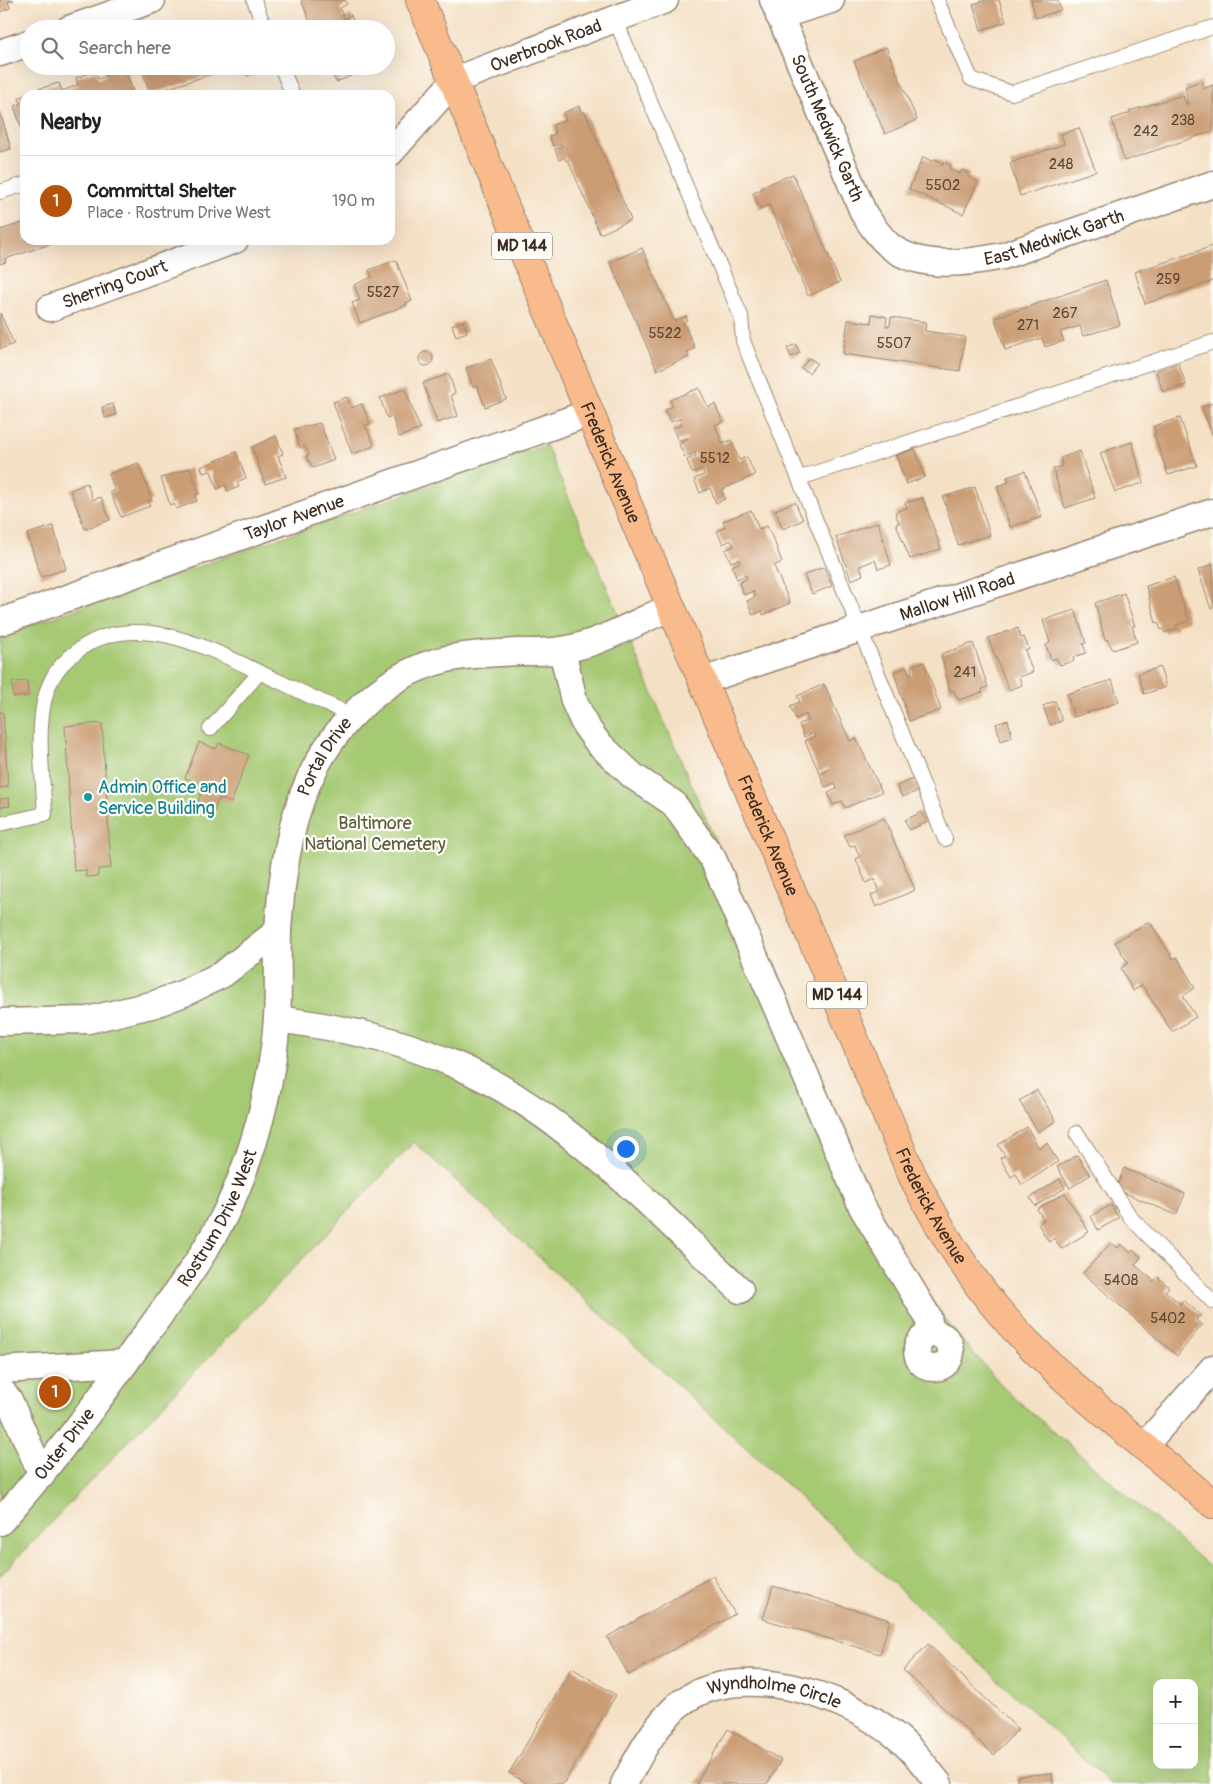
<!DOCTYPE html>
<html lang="en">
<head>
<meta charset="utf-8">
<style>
  body { margin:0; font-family:Pangolin,sans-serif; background:#f2f2f2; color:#222 }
  .controls { position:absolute; right:15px; bottom:15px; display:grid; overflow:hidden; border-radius:10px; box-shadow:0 5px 20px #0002 }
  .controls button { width:45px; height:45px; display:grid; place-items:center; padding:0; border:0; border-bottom:1px solid #e0e0e0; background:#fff; color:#222; font:25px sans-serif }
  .you { position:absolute; left:625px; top:1148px; width:18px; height:18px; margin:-12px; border:4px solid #fff; border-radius:50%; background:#1a73e8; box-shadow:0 0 0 8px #1a73e833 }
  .badge { display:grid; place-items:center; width:32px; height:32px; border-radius:50%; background:#b45309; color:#fff; font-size:16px; font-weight:700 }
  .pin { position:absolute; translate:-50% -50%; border:2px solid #fff; box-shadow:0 1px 5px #0006 }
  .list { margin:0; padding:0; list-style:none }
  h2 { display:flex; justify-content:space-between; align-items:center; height:65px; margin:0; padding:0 20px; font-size:21px }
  h2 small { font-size:16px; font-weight:400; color:#767676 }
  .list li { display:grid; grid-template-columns:32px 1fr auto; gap:15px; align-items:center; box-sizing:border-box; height:90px; padding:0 20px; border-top:1px solid #e0e0e0 }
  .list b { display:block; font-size:19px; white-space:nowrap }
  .list p { margin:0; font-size:16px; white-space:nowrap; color:#767676 }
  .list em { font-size:16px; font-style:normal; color:#767676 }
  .icon { flex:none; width:28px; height:28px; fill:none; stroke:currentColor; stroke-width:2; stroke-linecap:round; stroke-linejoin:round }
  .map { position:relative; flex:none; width:1213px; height:1784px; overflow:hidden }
  .search { position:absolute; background:#fff; box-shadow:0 5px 20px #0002; left:20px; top:20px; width:375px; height:55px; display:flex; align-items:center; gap:12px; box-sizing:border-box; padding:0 18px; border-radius:28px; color:#767676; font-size:19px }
  .panel { position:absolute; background:#fff; box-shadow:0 5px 20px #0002; left:20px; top:90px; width:375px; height:155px; border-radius:15px }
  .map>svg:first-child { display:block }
  .green { fill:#a6c973; stroke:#707a48; fill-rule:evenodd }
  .building { fill:#cb9d74 }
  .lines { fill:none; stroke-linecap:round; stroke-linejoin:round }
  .lane-casing { stroke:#988572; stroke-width:16 }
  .street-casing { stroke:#988572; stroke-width:29 }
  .primary-casing { stroke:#988572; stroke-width:30 }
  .lane { stroke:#fff; stroke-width:14 }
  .street { stroke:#fff; stroke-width:26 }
  .primary { stroke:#fabb8c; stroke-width:28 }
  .culture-dot { fill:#0f9aa8; stroke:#fdfcf7; stroke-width:2 }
  .labels { text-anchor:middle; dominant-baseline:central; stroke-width:4.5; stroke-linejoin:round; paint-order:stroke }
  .number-label { font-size:15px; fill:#5f4734 }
  .shield { fill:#fdfcf7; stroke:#75695f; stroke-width:1 }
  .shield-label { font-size:16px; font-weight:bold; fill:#3b2a1e }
  .street-label { font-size:18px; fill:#3b2a1e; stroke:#fdfcf7 }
  .culture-label { font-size:18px; fill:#0d838f; stroke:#fdfcf7; text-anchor:start }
  .park-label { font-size:18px; fill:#5b5a38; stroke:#fdfcf7 }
</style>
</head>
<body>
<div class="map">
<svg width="1213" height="1784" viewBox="0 0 1213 1784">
  <rect width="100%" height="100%" fill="#fdfcf7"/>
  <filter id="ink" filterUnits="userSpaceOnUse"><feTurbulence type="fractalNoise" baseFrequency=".02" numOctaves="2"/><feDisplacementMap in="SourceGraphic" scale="10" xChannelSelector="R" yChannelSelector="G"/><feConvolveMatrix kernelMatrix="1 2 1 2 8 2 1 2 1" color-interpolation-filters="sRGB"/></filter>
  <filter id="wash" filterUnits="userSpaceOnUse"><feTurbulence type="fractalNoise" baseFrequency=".0096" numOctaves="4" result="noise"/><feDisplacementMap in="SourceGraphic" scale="20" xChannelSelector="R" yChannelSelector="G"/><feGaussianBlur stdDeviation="1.12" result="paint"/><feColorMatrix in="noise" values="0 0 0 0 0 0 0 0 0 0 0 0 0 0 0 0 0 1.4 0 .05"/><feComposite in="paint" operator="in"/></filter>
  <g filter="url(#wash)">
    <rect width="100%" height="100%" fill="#f4e0c5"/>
    <path class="green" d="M 546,445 L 852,1160 L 910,1272 L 957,1335 L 1009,1393 L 1213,1570 L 1213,1784 L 1111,1784 L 414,1142 L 0,1576 L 0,636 ZM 1157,1683 L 1194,1683 L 1194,1765 L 1157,1765 Z"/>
    <g id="blocks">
      <path class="building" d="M 0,0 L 14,0 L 8,2 L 10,8 L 0,12 Z
        M 301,0 L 345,0 L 347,4 L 340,8 L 344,19 L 351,15 L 354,23 L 348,26 L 349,29 L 313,29 Z
        M 986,0 L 999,0 L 1006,22 L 981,30 L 973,4 Z
        M 1031,0 L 1058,0 L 1061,10 L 1036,18 Z
        M 239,23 L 241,29 L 228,29 L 228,27 Z
        M 886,47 L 917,120 L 885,134 L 854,61 Z
        M 115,66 L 117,73 L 126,70 L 134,95 L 40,95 L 38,89 L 59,83 L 62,91 L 78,85 L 76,78 L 95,71 L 98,79 L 106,76 L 104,69 Z
        M 141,66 L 234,66 L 234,67 L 150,94 Z
        M 244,66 L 261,66 L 263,70 L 247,76 Z
        M 329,66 L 363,66 L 365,70 L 336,82 Z
        M 1201,81 L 1203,89 L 1213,85 L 1213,131 L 1124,161 L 1112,119 L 1130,113 L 1129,111 L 1183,95 L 1186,104 L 1188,104 L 1185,87 Z
        M 25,95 L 25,138 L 14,106 L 21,104 L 19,98 Z
        M 579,106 L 582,113 L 585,112 L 631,220 L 600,234 L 568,160 L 566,161 L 565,157 L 559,160 L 555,149 L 562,146 L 562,144 L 553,146 L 549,136 L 555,134 L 553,125 L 566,120 L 563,113 Z
        M 0,111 L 11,149 L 0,152 Z
        M 1079,128 L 1096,171 L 1020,196 L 1010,163 L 1064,144 L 1061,134 Z
        M 923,157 L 932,161 L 934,159 L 942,162 L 942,166 L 943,162 L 951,166 L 950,169 L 960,174 L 961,170 L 970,174 L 968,177 L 978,182 L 963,214 L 909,189 Z
        M 793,174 L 840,282 L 808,296 L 770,206 L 769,205 L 760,209 L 753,193 L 762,189 L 761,187 Z
        M 25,222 L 25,240 L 63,240 L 5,259 L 6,262 L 0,264 L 0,230 Z
        M 1213,246 L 1213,281 L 1145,304 L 1135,272 Z
        M 642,248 L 674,321 L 686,316 L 687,320 L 683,322 L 695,348 L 687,352 L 689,357 L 657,370 L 610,262 Z
        M 396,260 L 412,301 L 406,303 L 407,305 L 360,323 L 352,303 L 360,300 L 354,285 L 372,277 L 369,270 Z
        M 1106,280 L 1120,325 L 1083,336 L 1080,326 L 1060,332 L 1064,341 L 1045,347 L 1042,338 L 1005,350 L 995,318 Z
        M 0,313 L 14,344 L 0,349 Z
        M 872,314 L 887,317 L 886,326 L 890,326 L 891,317 L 926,322 L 925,331 L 965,337 L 960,371 L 843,354 L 848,320 L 871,323 Z
        M 463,321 L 467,332 L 456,336 L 452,325 Z
        M 796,344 L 800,353 L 791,357 L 787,348 Z
        M419 359a7 7 0 1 1 14 0a7 7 0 1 1-14 0Z
        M 809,358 L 817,363 L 809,373 L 801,368 Z
        M 491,359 L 506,399 L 485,407 L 477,385 L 473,387 L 466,368 Z
        M 1178,363 L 1186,385 L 1163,392 L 1156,371 Z
        M 449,374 L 455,393 L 451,395 L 458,416 L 437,423 L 423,383 Z
        M 699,388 L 708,407 L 715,404 L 723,422 L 715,425 L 723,444 L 731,440 L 739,460 L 747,457 L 755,475 L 721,490 L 725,499 L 716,503 L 710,488 L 700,493 L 694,479 L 704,475 L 702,469 L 692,473 L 687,460 L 696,456 L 695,453 L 685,457 L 679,444 L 688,440 L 687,438 L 678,441 L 673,428 L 682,425 L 680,419 L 670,422 L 665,410 L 673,406 L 670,400 Z
        M 405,389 L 420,429 L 399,437 L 392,416 L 387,418 L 380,398 Z
        M 347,397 L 351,408 L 362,404 L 370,424 L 365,425 L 374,444 L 372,447 L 352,454 L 333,402 Z
        M 1213,403 L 1213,437 L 1202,407 Z
        M 113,404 L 116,415 L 105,418 L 102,407 Z
        M 1180,418 L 1197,466 L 1168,475 L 1154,434 L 1156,433 L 1154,426 Z
        M 320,423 L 334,460 L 313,468 L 306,456 L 309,455 L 305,446 L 300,448 L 294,429 Z
        M 276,436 L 283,454 L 278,456 L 286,477 L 265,484 L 252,447 Z
        M 1132,442 L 1143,483 L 1115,492 L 1100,453 Z
        M 915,449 L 925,477 L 906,484 L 896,455 Z
        M 1080,451 L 1095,498 L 1065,508 L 1053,469 L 1062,466 L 1060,458 Z
        M 236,452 L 246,478 L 237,482 L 239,487 L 228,491 L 226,485 L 217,489 L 211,471 L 203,473 L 201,467 Z
        M 138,463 L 152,500 L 148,501 L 150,506 L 121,517 L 110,492 L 115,491 L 109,474 Z
        M 190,468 L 199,494 L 195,495 L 197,501 L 176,509 L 174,504 L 170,505 L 161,478 Z
        M 1025,471 L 1042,517 L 1010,527 L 997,486 L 1009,482 L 1007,477 Z
        M 87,483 L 93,500 L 101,497 L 110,520 L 85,529 L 70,490 Z
        M 975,487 L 990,535 L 958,545 L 943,497 Z
        M 923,498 L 941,549 L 910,559 L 896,524 L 899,523 L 895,512 L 907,508 L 905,503 Z
        M 795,502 L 803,520 L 783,529 L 775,510 Z
        M 751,510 L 759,529 L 767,526 L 775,543 L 782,562 L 774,566 L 790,603 L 763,615 L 762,611 L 753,615 L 747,601 L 755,597 L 753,591 L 744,595 L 739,583 L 747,578 L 746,575 L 737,579 L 732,566 L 740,562 L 739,559 L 731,562 L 725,550 L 734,546 L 731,540 L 723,544 L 717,531 L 725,527 L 723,521 Z
        M 878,522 L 891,565 L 878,569 L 875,560 L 860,566 L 863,575 L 851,580 L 836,537 Z
        M 53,526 L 66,569 L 41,577 L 27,534 Z
        M 1213,564 L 1213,608 L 1211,609 L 1198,570 Z
        M 824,567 L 832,586 L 812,594 L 804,575 Z
        M 1174,577 L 1189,621 L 1176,625 L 1178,628 L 1165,633 L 1163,629 L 1161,630 L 1158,622 L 1156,623 L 1146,586 Z
        M 1124,593 L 1135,626 L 1132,626 L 1137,642 L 1113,650 L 1107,639 L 1105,640 L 1095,603 Z
        M 1075,610 L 1086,643 L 1083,644 L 1086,653 L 1073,657 L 1074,661 L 1060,665 L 1056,658 L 1051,660 L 1046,645 L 1050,643 L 1043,620 Z
        M 1018,628 L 1021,638 L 1024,637 L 1029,649 L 1025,651 L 1033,672 L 1019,677 L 1022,685 L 1009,690 L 988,638 Z
        M 973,643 L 988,687 L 982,689 L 983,692 L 959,700 L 953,690 L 950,691 L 941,654 Z
        M 924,662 L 941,710 L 909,721 L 894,672 L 907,667 L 910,676 L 912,675 L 911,666 Z
        M 1160,667 L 1166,687 L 1144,694 L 1138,674 Z
        M 1112,680 L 1119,702 L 1074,717 L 1067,694 Z
        M 27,681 L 28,696 L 13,697 L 12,682 Z
        M 824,684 L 850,741 L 856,738 L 882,792 L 845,808 L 842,801 L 833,805 L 828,793 L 837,789 L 835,783 L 825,787 L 820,774 L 829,770 L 828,768 L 819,772 L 805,741 L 815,736 L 813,733 L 804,737 L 799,724 L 808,720 L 806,714 L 796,719 L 790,706 L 800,702 L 797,696 Z
        M 1055,701 L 1062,721 L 1050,725 L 1043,706 Z
        M 0,712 L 3,712 L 8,787 L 0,788 Z
        M 1008,720 L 1012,737 L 1001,741 L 996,724 Z
        M 102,723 L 111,868 L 98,869 L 98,876 L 86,877 L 86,870 L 74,871 L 65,726 Z
        M 199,742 L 216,749 L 219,743 L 249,755 L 231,803 L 219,798 L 213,814 L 196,808 L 204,785 L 185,778 Z
        M 913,779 L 918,791 L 902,797 L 897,786 Z
        M 9,798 L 10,806 L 0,807 L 0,799 Z
        M 922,812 L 927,822 L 909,830 L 905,820 Z
        M 884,818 L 915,890 L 876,907 L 871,895 L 879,892 L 874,879 L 866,883 L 856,859 L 860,857 L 857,851 L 855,845 L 850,847 L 844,835 Z
        M 1149,921 L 1173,959 L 1177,957 L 1195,988 L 1183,996 L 1196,1017 L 1172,1032 L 1142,985 L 1133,991 L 1121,968 L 1128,963 L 1115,942 Z
        M 1037,1090 L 1056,1121 L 1038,1132 L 1019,1101 Z
        M 1027,1127 L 1039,1148 L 1047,1143 L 1058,1162 L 1022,1185 L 1016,1174 L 1011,1177 L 1000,1158 L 1005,1156 L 998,1145 Z
        M 1077,1155 L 1090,1175 L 1070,1188 L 1057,1167 Z
        M 1124,1168 L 1185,1194 L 1176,1215 L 1116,1189 Z
        M 1060,1179 L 1065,1188 L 1035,1206 L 1030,1198 Z
        M 1065,1193 L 1089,1232 L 1061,1249 L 1054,1238 L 1049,1242 L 1038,1224 L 1044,1220 L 1037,1209 Z
        M 1111,1205 L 1119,1218 L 1098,1230 L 1091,1216 Z
        M 1111,1243 L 1118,1248 L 1121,1244 L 1131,1253 L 1133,1250 L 1141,1257 L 1135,1265 L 1154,1281 L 1158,1277 L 1169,1287 L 1165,1291 L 1180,1304 L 1183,1300 L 1201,1315 L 1196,1320 L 1202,1325 L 1177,1356 L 1083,1273 Z
        M 65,1384 L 66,1399 L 45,1400 L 45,1385 Z
        M 713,1576 L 735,1614 L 629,1675 L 607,1637 Z
        M 773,1586 L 890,1620 L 880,1654 L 763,1619 Z
        M 928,1644 L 1018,1729 L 994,1755 L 903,1670 Z
        M 572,1668 L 616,1695 L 563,1784 L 528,1784 L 509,1773 Z
        M 728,1729 L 781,1760 L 767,1784 L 696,1784 Z
        M 1052,1773 L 1053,1784 L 1018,1784 L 1017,1776 Z"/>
    </g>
  </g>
  <g filter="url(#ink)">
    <use href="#blocks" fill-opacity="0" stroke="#988572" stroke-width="1"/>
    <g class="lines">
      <g class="lane-casing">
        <path id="lane" d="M 254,0 L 265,29
          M 937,0 L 971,79 L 1012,93 L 1213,27
          M 615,19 L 741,316 L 743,341 L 945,839
          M 281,66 L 292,93 L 286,95
          M 0,192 L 25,184
          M 800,478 L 1213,342
          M 210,729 L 260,672
          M 0,824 L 45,814 C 43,774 33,715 52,679 C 58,666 69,657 80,649 C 135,610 207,647 259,672 C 285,684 311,697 338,709 L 348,718
          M 1077,1133 L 1131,1218 L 1213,1302"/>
      </g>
      <g class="street-casing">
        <g id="street">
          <path id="s1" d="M 773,0 L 864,214 C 872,226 880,238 891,247 C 922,270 968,263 1003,256 L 1213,184"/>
          <path d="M 779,16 L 831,0"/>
          <path d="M 69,29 L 152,0"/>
          <path d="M 0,53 L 29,43"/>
          <path id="s2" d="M 390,153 L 455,80 L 665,0"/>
          <path id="s3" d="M 50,308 L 235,240"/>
          <path id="s4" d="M 0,622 L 589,413"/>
          <path d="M 562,650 L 574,701 L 585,725 L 598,743 L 633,776 L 673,803 L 713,859 L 862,1207 L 928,1317 L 931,1333"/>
          <path id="s5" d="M 702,681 L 1213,512"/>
          <path d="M 277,1019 C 335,1027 395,1038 449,1062 C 561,1108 653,1209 740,1290"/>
          <path d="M 0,1022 L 88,1020 L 155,1004 L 184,993 L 223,974 L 278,931"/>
          <circle cx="934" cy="1351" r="17"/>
          <path d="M 0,1370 L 125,1363"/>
          <path d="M 0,1389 L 9,1400 L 42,1475"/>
          <path d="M 1145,1445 L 1213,1368"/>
          <path id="s6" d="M 0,1522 C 52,1464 98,1401 143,1338 C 180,1288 219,1237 241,1178 C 261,1126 273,1074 277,1019 C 279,990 277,960 278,931 C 284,835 302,747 385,687 C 429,655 470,654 522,652 C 539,652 556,652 572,648 C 606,640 639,621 671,607"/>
          <path id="s7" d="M 624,1784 C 639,1756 653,1728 677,1706 C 735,1657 844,1694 896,1736 C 913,1750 926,1767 939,1784"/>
        </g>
      </g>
      <g class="primary-casing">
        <g id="primary">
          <path id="s8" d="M 420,0 L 619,484 L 912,1175 C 938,1225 965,1272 1002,1315 C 1062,1384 1143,1444 1213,1504"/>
        </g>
      </g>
      <use href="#lane" class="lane"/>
      <use href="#street" class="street"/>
      <use href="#primary" class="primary"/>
    </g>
  </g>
  <circle class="culture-dot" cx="88" cy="797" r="5"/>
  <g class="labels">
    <g class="number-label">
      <text x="1183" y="120">238</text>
      <text x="1146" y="131">242</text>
      <text x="1061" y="164">248</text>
      <text x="943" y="185">5502</text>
      <text x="1168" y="279">259</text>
      <text x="383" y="292">5527</text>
      <text x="1065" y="313">267</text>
      <text x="1028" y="325">271</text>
      <text x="665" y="333">5522</text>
      <text x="894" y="343">5507</text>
      <text x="715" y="458">5512</text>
      <text x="965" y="672">241</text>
      <text x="1121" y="1280">5408</text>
      <text x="1168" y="1318">5402</text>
    </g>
    <g class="shield">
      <rect x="492" y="232.5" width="60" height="27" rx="4"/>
      <rect x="807" y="981.5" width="60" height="27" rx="4"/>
    </g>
    <g class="shield-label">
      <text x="522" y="246">MD 144</text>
      <text x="837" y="995">MD 144</text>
    </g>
    <g class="street-label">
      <text stroke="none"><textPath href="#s2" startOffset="195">Overbrook Road</textPath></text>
      <text stroke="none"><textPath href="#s1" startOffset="139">South Medwick Garth</textPath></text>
      <text stroke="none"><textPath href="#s1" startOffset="445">East Medwick Garth</textPath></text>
      <text stroke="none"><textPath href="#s3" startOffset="69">Sherring Court</textPath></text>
      <text stroke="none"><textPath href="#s8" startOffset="500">Frederick Avenue</textPath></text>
      <text stroke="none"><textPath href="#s4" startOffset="312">Taylor Avenue</textPath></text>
      <text stroke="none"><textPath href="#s5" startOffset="269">Mallow Hill Road</textPath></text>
      <text stroke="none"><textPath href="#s6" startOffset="856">Portal Drive</textPath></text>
      <text stroke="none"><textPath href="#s8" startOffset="905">Frederick Avenue</textPath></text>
      <text stroke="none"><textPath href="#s8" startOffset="1310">Frederick Avenue</textPath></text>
      <text stroke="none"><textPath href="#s6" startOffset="375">Rostrum Drive West</textPath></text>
      <text stroke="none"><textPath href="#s6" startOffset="101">Outer Drive</textPath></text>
      <text stroke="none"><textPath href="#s7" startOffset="198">Wyndholme Circle</textPath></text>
    </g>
    <g class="culture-label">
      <text x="98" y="787">Admin Office and<tspan x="98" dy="21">Service Building</tspan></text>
    </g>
    <g class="park-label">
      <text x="375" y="823">Baltimore<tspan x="375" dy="21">National Cemetery</tspan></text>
    </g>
  </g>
</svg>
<div class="controls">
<button>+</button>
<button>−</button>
</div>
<div class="you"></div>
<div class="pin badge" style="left:55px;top:1392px">1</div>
<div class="search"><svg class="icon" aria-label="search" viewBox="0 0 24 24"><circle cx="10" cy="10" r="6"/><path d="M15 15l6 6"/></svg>Search here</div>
<section class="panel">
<h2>Nearby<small></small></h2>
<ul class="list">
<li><span class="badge">1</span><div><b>Committal Shelter</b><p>Place · Rostrum Drive West</p></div><em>190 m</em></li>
</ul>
</section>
</div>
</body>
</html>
